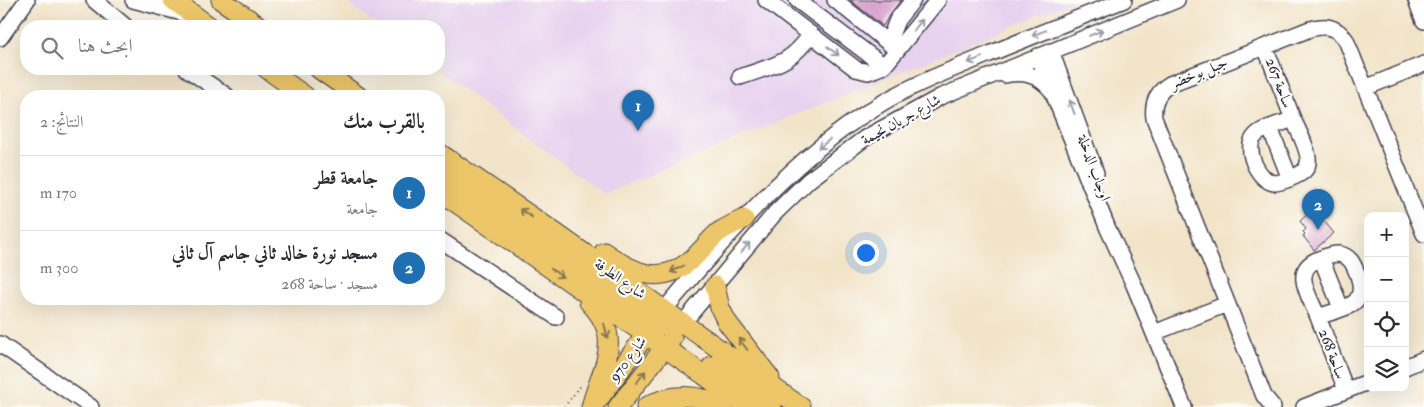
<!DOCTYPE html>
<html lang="ar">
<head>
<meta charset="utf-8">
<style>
  body { margin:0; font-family:"IM FELL Double Pica",Amiri,serif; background:#f7f7f7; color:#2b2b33; direction:rtl }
  .controls { position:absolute; right:15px; bottom:15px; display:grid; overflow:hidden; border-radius:10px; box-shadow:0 5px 20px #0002 }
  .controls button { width:45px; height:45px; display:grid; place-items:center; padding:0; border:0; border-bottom:1px solid #e1e1e2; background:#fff; color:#2b2b33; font:25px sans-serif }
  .you { position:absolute; left:865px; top:252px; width:18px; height:18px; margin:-12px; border:4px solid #fff; border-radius:50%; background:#1a73e8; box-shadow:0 0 0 8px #1a73e833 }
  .badge { display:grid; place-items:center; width:32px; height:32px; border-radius:50%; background:#1f6fb2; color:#fff; font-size:16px; font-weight:700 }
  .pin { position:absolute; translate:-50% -41px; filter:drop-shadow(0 1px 2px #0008) }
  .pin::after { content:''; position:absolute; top:26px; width:18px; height:15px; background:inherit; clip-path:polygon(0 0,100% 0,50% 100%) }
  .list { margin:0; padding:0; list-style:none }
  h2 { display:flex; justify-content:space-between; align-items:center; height:65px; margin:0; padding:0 20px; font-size:21px }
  h2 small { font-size:16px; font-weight:400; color:#7c7c81 }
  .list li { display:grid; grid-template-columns:32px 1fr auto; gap:15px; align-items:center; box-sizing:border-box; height:75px; padding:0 20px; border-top:1px solid #e1e1e2 }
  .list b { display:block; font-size:19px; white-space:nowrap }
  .list p { margin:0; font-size:16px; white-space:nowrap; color:#7c7c81 }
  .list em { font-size:16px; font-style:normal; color:#7c7c81 }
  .icon { flex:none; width:28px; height:28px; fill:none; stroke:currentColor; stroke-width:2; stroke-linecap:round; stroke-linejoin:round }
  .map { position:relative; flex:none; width:1424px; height:407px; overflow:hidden; direction:ltr }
  .search { position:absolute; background:#fff; box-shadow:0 5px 20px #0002; left:20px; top:20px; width:425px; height:55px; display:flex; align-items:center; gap:12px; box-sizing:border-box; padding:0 18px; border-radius:20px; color:#7c7c81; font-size:19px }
  .panel { position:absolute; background:#fff; box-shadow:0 5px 20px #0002; left:20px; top:90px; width:425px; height:215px; border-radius:20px; direction:rtl }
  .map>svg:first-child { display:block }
  .built { fill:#e7d2ef }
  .building { fill:#d9a1cd }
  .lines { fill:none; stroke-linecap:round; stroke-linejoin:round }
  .minor-casing { stroke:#413f50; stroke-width:18 }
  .major-casing { stroke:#413f50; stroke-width:21 }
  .path { stroke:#413f50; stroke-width:2; stroke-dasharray:1 4; stroke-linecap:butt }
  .minor { stroke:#fff; stroke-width:15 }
  .major { stroke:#ecc669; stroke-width:19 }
  .oneway { stroke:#9c9ca7 }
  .oneway2 { stroke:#877452 }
  .labels { text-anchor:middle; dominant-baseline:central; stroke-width:4.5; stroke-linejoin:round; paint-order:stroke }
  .street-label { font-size:15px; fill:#22223b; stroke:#fdfcf7 }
</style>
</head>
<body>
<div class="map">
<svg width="1424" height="407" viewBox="0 0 1424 407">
  <rect width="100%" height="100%" fill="#fdfcf7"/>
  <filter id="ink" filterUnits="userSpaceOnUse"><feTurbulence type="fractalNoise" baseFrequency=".02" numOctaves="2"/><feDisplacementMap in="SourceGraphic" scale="10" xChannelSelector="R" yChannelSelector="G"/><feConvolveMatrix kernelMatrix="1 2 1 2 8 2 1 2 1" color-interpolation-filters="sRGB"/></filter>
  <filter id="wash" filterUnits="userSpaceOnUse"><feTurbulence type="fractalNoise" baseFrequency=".0096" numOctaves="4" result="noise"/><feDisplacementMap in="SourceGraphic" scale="20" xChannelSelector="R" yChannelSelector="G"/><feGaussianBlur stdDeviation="1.12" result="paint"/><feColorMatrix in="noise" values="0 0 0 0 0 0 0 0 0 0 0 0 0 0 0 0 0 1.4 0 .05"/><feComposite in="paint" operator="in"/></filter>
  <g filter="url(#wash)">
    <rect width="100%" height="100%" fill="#f2e4c9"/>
    <path class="built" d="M 343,0 L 1076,0 L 604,194 L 436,69 L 439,69 L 439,26 L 379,26 Z"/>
    <g id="blocks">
      <path class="building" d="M 850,0 L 901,0 L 890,14 L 883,26 Z
        M 1310,212 L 1317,220 L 1319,218 L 1321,221 L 1323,220 L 1334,233 L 1314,250 L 1303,236 L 1305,234 L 1303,232 L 1306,229 L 1300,221 Z"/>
    </g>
  </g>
  <g filter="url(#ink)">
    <use href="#blocks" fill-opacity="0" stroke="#413f50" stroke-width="1"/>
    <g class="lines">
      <g class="minor-casing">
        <path id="minor" d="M 94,0 L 125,26
          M 133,0 L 190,15
          M 766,0 L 856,69 L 868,72 L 884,66 L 938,0
          M 797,0 L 884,66
          M 835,0 L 897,50
          M 1416,0 L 1424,21
          M 0,38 L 27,0
          M 888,43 L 897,20 L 913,0
          M 1265,47 L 1293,119
          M 1051,51 L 1096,173
          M 1038,56 L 1108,229 L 1134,285 L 1184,407
          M 187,69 L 227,96
          M 1005,75 C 1024,71 1039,75 1051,90
          M 740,77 C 773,65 790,65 811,34
          M 1365,88 L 1424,64
          M 1293,119 C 1298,130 1310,152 1308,163 C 1307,170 1302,173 1296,176 C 1289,179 1281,183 1274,183 C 1258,181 1243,148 1255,136 C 1263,127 1282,124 1293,119 Z
          M 1270,128 L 1290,179
          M 439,239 L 556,317
          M 1339,254 C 1350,256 1353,263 1357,273 C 1370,307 1344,307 1318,317 C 1310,297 1290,270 1319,259 C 1326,256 1332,254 1339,254 Z
          M 1321,258 L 1341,308
          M 664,310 C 725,238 793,158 874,108 C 909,86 948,71 987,55 C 1032,36 1078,18 1124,0
          M 1318,317 L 1346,390
          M 683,323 L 775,213 L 809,180 L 865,138 L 940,97 L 1177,0
          M 1154,333 L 1227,304
          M 0,344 L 91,407
          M 1405,367 L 1424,359
          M 1273,407 L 1264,396 L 1154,118 C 1152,103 1157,92 1170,84 L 1310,29 C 1325,24 1337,27 1346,40 L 1424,234
          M 1304,407 L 1368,382"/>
      </g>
      <g class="major-casing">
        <path id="major" d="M 173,0 L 209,26
          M 221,0 L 259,26
          M 267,69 L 305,96
          M 319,69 L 358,96
          M 439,153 L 557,234 L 801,407
          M 439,176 L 559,254 L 655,322 L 669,326 L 683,323
          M 439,191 L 704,375 L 747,407
          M 604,252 C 633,273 661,287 692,259 C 702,251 709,240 719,232 C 727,227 735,223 744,219
          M 715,286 L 720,308 L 727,322 L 770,378
          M 589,302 C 625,338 602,366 591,407
          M 712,366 L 772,407
          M 598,400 L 653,325
          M 618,407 L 672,338
          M 646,407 C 670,393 699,393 724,407"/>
      </g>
      <path class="path" d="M 564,407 L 582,384"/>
      <use href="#minor" class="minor"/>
      <use href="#major" class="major"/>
    </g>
    <defs><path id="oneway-shaft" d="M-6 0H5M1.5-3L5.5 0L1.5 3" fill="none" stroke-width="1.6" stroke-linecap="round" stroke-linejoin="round" transform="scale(1.25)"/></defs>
    <g class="oneway">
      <use href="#oneway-shaft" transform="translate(918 25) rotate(-51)"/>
      <use href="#oneway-shaft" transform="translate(1039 33) rotate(158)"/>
      <use href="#oneway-shaft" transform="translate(1096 33) rotate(-22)"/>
      <use href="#oneway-shaft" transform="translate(833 51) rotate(37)"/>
      <use href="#oneway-shaft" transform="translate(975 60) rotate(158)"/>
      <use href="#oneway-shaft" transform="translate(1072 107) rotate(-110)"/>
      <use href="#oneway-shaft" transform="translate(824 144) rotate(141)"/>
      <use href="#oneway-shaft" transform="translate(745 248) rotate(-51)"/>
    </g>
    <g class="oneway2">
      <use href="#oneway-shaft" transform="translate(526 213) rotate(-146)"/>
      <use href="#oneway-shaft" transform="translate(677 269) rotate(154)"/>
      <use href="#oneway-shaft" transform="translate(557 273) rotate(35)"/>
      <use href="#oneway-shaft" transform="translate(606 331) rotate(75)"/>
      <use href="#oneway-shaft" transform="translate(743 344) rotate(-127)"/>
      <use href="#oneway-shaft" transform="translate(641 377) rotate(-53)"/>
    </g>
  </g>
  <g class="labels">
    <g class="street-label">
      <text transform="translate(1199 73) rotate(-22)">جبل بوخضر</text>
      <text transform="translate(1279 83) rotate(69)">ساحة 267</text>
      <text transform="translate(901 120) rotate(-29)">شارع جريان نجيمة</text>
      <text transform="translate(1094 168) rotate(70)">اوجاب الدخلة</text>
      <text transform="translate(620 279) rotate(35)">شارع الطرفة</text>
      <text transform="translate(1332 354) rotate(69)">ساحة 268</text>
      <text transform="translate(628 359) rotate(-54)">شارع 970</text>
    </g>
  </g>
</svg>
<div class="controls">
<button>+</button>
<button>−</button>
<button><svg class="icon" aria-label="locate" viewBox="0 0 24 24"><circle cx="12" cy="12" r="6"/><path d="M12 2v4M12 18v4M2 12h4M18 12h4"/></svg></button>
<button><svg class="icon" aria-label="layers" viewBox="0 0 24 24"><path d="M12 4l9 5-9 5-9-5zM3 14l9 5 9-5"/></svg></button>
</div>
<div class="you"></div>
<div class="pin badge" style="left:638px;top:131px">1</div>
<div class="pin badge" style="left:1318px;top:230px">2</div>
<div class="search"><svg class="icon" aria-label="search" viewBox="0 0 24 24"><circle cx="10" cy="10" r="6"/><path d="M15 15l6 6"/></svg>ابحث هنا</div>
<section class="panel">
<h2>بالقرب منك<small>النتائج: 2</small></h2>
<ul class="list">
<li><span class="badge">1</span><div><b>جامعة قطر</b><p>جامعة</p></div><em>170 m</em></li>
<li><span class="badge">2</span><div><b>مسجد نورة خالد ثاني جاسم آل ثاني</b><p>مسجد · ساحة 268</p></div><em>300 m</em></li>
</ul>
</section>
</div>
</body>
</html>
